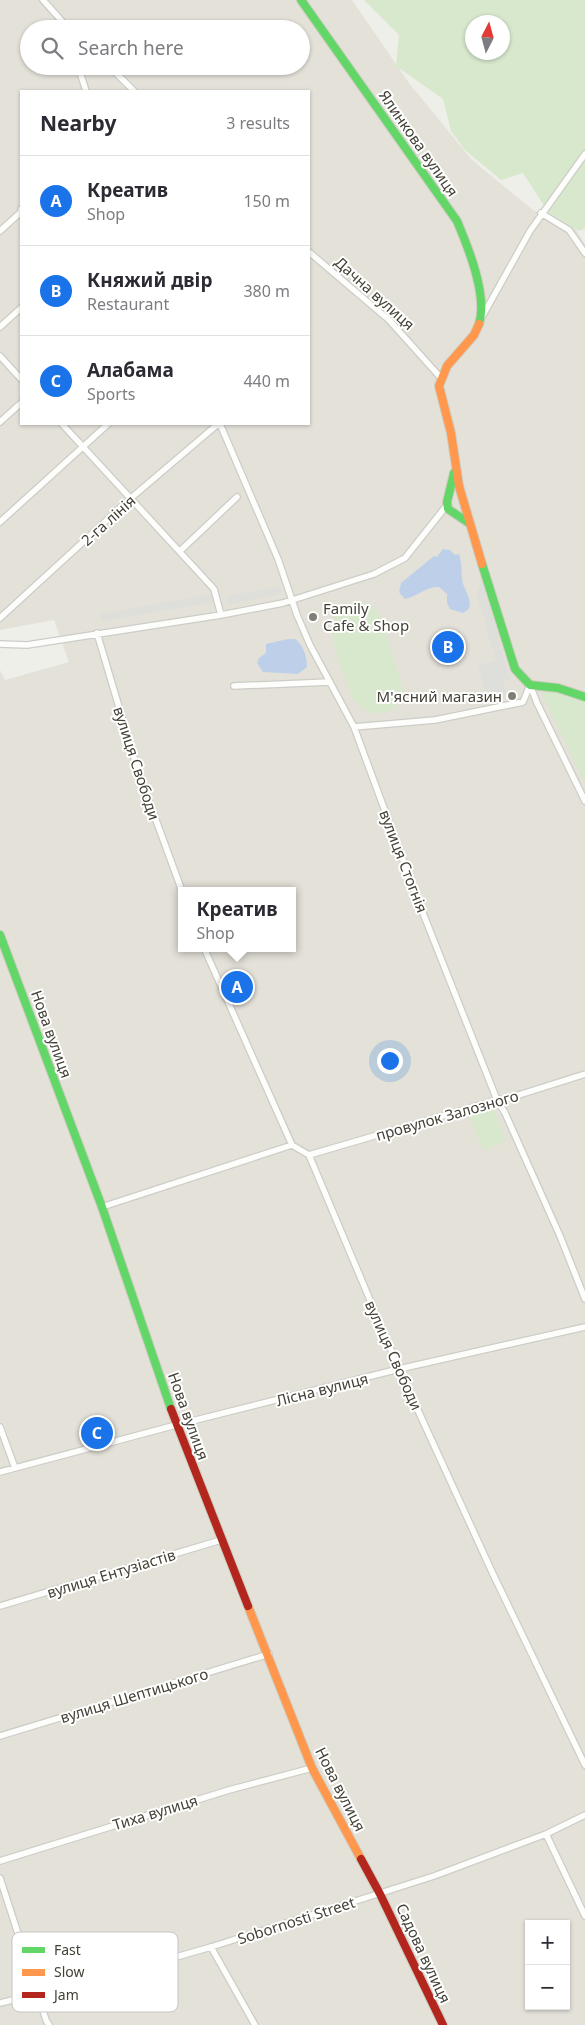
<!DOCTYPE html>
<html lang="en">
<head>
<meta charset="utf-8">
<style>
  body { margin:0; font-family:"Noto Sans",sans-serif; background:#f2f2f3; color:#2b2b33 }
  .controls { position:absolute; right:15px; bottom:15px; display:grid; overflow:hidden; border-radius:0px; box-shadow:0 1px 4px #0004 }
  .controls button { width:45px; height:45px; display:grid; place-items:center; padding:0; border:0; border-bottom:1px solid #e1e1e2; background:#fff; color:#2b2b33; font:25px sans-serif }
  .compass { position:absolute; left:465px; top:15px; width:45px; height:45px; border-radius:50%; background:#fff; box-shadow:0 1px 4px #0004; rotate:6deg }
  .you { position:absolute; left:389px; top:1060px; width:18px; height:18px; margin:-12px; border:4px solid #fff; border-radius:50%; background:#1a73e8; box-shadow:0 0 0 8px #1a73e833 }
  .badge { display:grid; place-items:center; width:32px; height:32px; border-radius:50%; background:#1a73e8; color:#fff; font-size:16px; font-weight:700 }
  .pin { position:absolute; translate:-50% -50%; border:2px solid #fff; box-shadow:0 1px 5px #0006 }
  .popup { position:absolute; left:178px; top:887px; width:118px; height:65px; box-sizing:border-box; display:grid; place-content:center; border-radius:0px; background:#fff; filter:drop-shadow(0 1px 4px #0005); font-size:16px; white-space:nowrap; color:#7c7c81 }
  .popup b { font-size:19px; color:#2b2b33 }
  .popup::after { content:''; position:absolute; left:50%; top:100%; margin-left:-10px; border:10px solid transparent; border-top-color:#fff }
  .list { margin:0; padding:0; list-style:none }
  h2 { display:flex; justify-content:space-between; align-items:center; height:65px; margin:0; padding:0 20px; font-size:21px }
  h2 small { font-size:16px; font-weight:400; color:#7c7c81 }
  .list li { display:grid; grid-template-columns:32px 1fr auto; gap:15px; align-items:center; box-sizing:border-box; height:90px; padding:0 20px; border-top:1px solid #e1e1e2 }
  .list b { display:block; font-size:19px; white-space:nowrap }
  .list p { margin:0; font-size:16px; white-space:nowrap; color:#7c7c81 }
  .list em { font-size:16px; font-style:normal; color:#7c7c81 }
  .icon { flex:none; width:28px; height:28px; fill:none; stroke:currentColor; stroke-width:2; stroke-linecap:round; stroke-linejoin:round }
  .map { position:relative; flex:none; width:585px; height:2025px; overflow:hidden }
  .search { position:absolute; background:#fff; box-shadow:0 1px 4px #0004; left:20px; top:20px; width:290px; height:55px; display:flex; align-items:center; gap:12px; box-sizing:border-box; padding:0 18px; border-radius:28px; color:#7c7c81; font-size:19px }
  .panel { position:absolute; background:#fff; box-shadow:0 1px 4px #0004; left:20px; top:90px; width:290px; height:335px; border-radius:0px }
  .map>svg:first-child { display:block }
  .residential { fill:#e3e1d8; fill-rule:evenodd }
  .green { fill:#d7e8cc; fill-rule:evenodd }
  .parking { fill:#dededa }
  .water { fill:#bed0e9 }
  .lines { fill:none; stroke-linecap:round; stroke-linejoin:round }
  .street-casing { stroke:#cdcdc8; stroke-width:8 }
  .fast-casing { stroke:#ceccc1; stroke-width:10 }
  .slow-casing { stroke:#ceccc1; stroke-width:10 }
  .jam-casing { stroke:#ceccc1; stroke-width:10 }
  .street { stroke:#fdfdfc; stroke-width:5.5 }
  .fast { stroke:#63d668; stroke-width:8 }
  .slow { stroke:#ff974d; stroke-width:8 }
  .jam { stroke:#b3261e; stroke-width:8 }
  .poi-dot { fill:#807f76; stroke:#fff; stroke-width:2 }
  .labels { text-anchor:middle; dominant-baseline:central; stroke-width:4; stroke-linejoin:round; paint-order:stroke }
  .street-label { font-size:15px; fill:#444237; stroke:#fff }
  .poi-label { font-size:15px; fill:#444237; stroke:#fff; text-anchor:start }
  .key { fill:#fff; stroke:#c7c6c3; stroke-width:1 }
  .key-label { font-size:14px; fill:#444237 }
</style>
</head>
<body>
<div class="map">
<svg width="585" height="2025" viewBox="0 0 585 2025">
  <rect width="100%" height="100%" fill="#efefea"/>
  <path class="residential" d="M 0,0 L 352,0 L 409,83 L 472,160 L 533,210 L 574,227 L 585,244 L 585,2025 L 0,2025 L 0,670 L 5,680 L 69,662 L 54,620 L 0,630 ZM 29,29 L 301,29 L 301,66 L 29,66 ZM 21,91 L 309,91 L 309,424 L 21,424 ZM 182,891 L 292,891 L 292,948 L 182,948 ZM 529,1924 L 566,1924 L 566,2006 L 529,2006 Z"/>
  <path class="green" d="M 364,0 L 585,0 L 585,228 L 579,231 L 548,212 L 523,173 L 501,180 L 465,150 L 451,131 L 443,99 L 396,66 L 399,35 ZM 472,22 L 502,22 L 502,52 L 472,52 Z
    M 356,601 L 371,605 L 381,617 L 403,690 C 399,719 368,720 352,698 C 347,682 329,638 332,623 C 334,610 344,604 356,601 Z
    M 545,688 L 585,702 L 585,783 L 543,696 L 542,691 Z
    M 489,1105 L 493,1108 L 506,1141 L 483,1150 L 467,1112 Z"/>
  <path class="parking" d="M 482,581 L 510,679 L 503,682 L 507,697 L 489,703 L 478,666 L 496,660 L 486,628 L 485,619 L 476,595 Z
    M 280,587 L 281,594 L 228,604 L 226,596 Z
    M 212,594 L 213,602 L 102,621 L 101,614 Z"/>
  <path class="water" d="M 443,549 L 450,550 L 455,555 L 459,554 C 462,564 461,568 462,578 C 462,589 479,606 463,613 L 450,609 L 447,603 L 447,594 L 439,587 C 427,586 418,596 405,599 L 399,592 L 401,583 L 434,556 L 437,557 Z
    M 288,639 L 295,639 C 303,644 307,657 307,667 L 298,674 L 263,672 L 257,663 L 259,658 L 266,653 L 266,644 Z"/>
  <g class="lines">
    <g class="street-casing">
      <path id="street" d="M 43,0 L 69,29
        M 78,66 L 86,91
        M 109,66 L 134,91
        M 541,213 L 569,230 L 585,253
        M 0,231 L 21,212 L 21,209
        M 309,252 L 389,320 L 441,378
        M 482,317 L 530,231 L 585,154
        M 0,327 L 21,308
        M 0,356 L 21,379
        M 0,422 L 21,403
        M 62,424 L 214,589 L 221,615
        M 220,424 L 278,559 L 297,615 L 310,645 L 354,727 L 419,903 L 497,1100 L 505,1113 L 560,1236 L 585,1299
        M 0,522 L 108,424
        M 180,551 L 237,497
        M 0,618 L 131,498 L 218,424
        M 97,633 L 138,771 L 182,891
        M 0,644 L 27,645 L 221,615 L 283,603 L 374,574 L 405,558 L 447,505
        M 530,685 L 537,703 L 585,801
        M 234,686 L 330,682
        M 354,727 L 435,720 L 523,702 L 530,685
        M 204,948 L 292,1145 L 309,1155 L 399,1369 L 493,1574 L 585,1765
        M 309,1155 L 497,1100 L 506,1099 L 585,1074
        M 102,1207 L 292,1145
        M 0,1427 L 15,1468
        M 0,1472 L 176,1425 L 399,1369 L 585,1327
        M 0,1606 L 221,1540
        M 0,1736 L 269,1654
        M 546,1834 L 585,1916
        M 0,1861 L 229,1790 L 312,1768
        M 0,1878 L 46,2020 L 49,2025
        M 211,1947 L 255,2025
        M 0,2003 L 117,1974 L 211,1947 L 434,1876 L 546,1834 L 585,1815"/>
    </g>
    <g class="fast-casing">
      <path id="fast" d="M 301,0 L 457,221 C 468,247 488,296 479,324
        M 454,473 L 447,502 L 448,509 L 469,523
        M 482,564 L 515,669 L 530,685 L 558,688 L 585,697
        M 0,935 L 102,1207 L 171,1409"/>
    </g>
    <g class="slow-casing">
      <path id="slow" d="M 479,324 L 474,335 L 447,366 L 439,386 L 451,433 L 459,486 L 482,564
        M 248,1606 L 312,1768 L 361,1859"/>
    </g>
    <g class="jam-casing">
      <path id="jam" d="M 171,1409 L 248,1606
        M 361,1859 L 380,1894 L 443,2025"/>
    </g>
    <use href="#street" class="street"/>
    <use href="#fast" class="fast"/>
    <use href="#slow" class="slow"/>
    <use href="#jam" class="jam"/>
  </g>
  <g class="poi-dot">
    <circle cx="313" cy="617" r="5"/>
    <circle cx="512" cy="696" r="5"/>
  </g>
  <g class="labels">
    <g class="street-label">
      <text transform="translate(419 143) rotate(55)">Ялинкова вулиця</text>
      <text transform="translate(375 293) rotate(42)">Дачна вулиця</text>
      <text transform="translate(108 520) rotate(-42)">2-га лінія</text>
      <text transform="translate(137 763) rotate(72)">вулиця Свободи</text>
      <text transform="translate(404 861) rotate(69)">вулиця Стогнія</text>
      <text transform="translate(52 1034) rotate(70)">Нова вулиця</text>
      <text transform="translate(447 1115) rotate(-16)">провулок Залозного</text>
      <text transform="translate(394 1355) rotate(66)">вулиця Свободи</text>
      <text transform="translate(322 1389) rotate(-14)">Лісна вулиця</text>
      <text transform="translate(189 1416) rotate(70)">Нова вулиця</text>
      <text transform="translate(111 1573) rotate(-17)">вулиця Ентузіастів</text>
      <text transform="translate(134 1695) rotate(-17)">вулиця Шептицького</text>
      <text transform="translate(341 1789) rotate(63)">Нова вулиця</text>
      <text transform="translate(155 1812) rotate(-17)">Тиха вулиця</text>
      <text transform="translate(296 1920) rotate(-18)">Sobornosti Street</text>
      <text transform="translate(424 1953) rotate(65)">Садова вулиця</text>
    </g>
    <g class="poi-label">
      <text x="323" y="608">Family<tspan x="323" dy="17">Cafe &amp; Shop</tspan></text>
      <text x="502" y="696" text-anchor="end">М'ясний магазин</text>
    </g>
  </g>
  <rect x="12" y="1932" width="166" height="80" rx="8" class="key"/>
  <rect x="22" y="1947" width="23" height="6" fill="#63d668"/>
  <rect x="22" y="1969" width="23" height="7" fill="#ff974d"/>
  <rect x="22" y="1992" width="23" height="6" fill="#b3261e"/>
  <g class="key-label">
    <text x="54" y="1955">Fast</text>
    <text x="54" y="1977">Slow</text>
    <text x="54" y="2000">Jam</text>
  </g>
</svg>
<div class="controls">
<button>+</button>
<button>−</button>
</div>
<svg class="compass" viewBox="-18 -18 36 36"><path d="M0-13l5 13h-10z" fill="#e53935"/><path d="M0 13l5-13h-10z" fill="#7c7c81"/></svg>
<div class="you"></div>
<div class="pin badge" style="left:237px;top:987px">A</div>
<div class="popup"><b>Креатив</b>Shop</div>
<div class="pin badge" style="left:448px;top:647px">B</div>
<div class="pin badge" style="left:97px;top:1433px">C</div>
<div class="search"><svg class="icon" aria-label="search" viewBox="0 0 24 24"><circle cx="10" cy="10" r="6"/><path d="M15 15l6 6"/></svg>Search here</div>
<section class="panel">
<h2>Nearby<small>3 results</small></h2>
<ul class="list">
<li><span class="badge">A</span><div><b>Креатив</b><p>Shop</p></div><em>150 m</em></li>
<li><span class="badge">B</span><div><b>Княжий двір</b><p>Restaurant</p></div><em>380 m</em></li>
<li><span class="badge">C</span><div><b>Алабама</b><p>Sports</p></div><em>440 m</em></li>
</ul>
</section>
</div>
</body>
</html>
